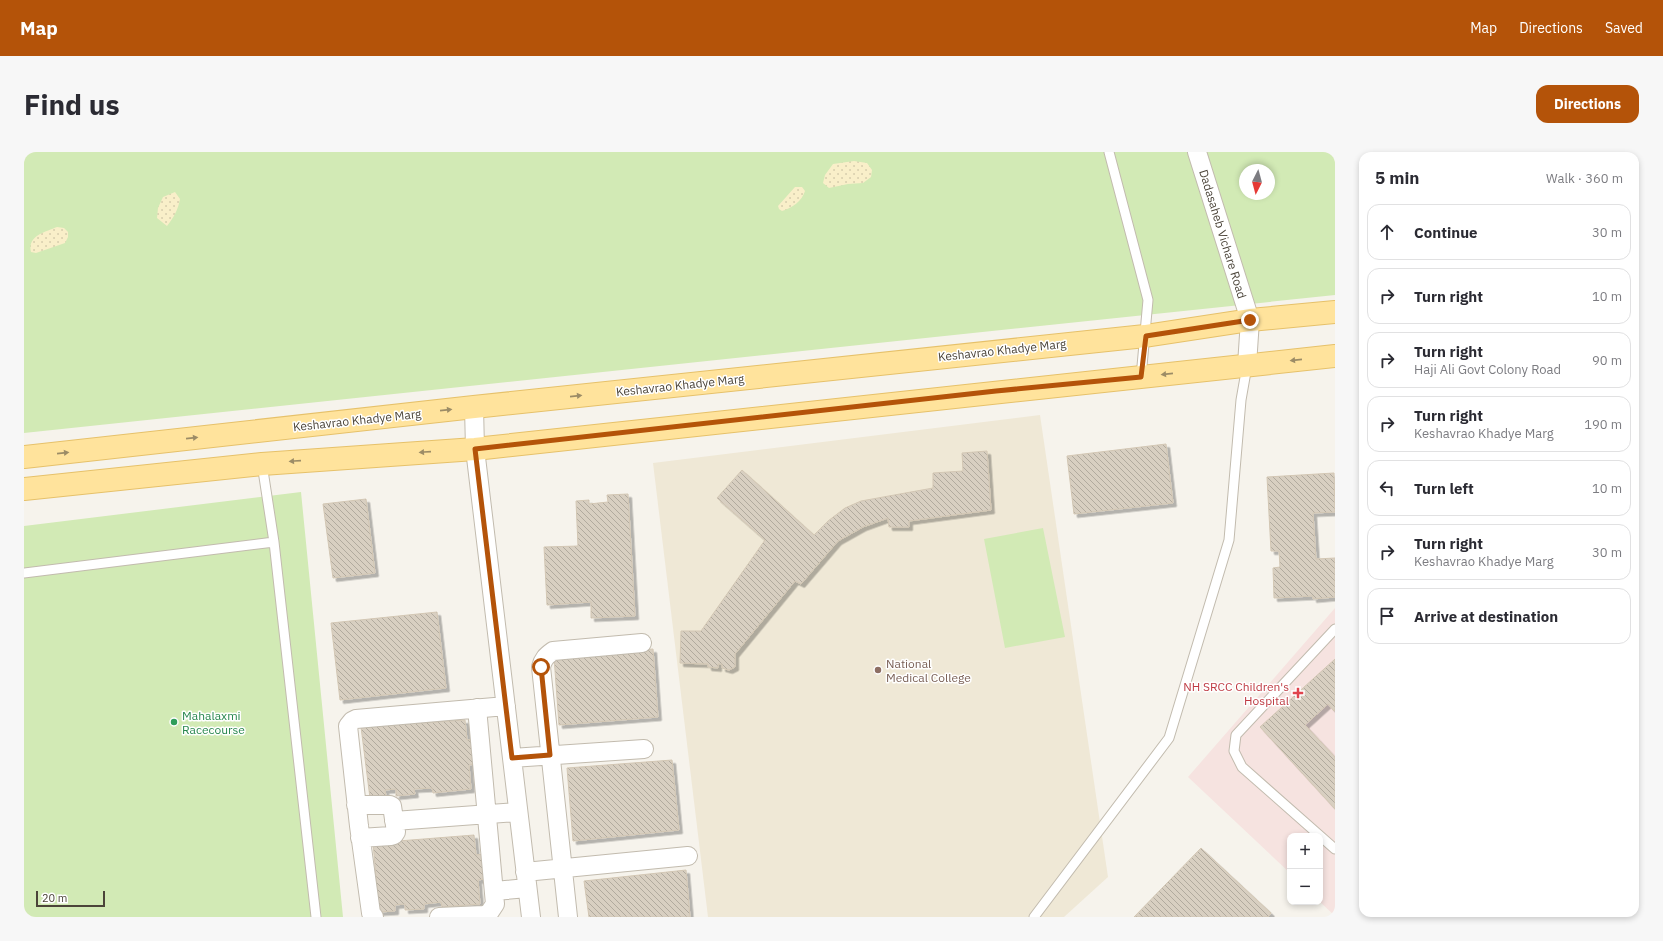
<!DOCTYPE html>
<html lang="en">
<head>
<meta charset="utf-8">
<style>
  body { margin:0; font-family:"IBM Plex Sans",sans-serif; background:#f7f7f7; color:#2b2b33 }
  .controls { position:absolute; right:12px; bottom:12px; display:grid; overflow:hidden; border-radius:8px; box-shadow:0 2px 6px #0003 }
  .controls button { width:36px; height:36px; display:grid; place-items:center; padding:0; border:0; border-bottom:1px solid #e1e1e2; background:#fff; color:#2b2b33; font:20px sans-serif }
  .compass { position:absolute; left:1215px; top:12px; width:36px; height:36px; border-radius:50%; background:#fff; box-shadow:0 2px 6px #0003; rotate:186deg }
  .scale { position:absolute; left:12px; bottom:10px; width:69px; box-sizing:border-box; padding-left:4px; border:2px solid #4b4439; border-top:0; font-size:11px; line-height:14px; white-space:nowrap; color:#4b4439; -webkit-text-stroke:3px #fff; paint-order:stroke }
  .stop { position:absolute; width:12px; height:12px; margin:-9px; border:3px solid #b45309; border-radius:50%; background:#fff }
  .stop.end { background:#b45309; border-color:#fff; box-shadow:0 1px 4px #0008 }
  .list { margin:0; padding:0; list-style:none }
  h2 { display:flex; justify-content:space-between; align-items:center; height:52px; margin:0; padding:0 16px; font-size:17px }
  h2 small { font-size:13px; font-weight:400; color:#7c7c81 }
  .list li { display:grid; grid-template-columns:26px 1fr auto; gap:12px; align-items:center; box-sizing:border-box; height:56px; margin:0 8px 8px; padding:0 8px; border:1px solid #e1e1e2; border-radius:12px }
  .list b { display:block; font-size:15px; white-space:nowrap }
  .list p { margin:0; font-size:13px; white-space:nowrap; color:#7c7c81 }
  .list em { font-size:13px; font-style:normal; color:#7c7c81 }
  .icon { flex:none; width:22px; height:22px; fill:none; stroke:currentColor; stroke-width:2; stroke-linecap:round; stroke-linejoin:round }
  .map { position:relative; flex:none; width:1311px; height:765px; overflow:hidden; border-radius:12px }
  header { display:flex; align-items:center; gap:24px; box-sizing:border-box; height:56px; padding:0 20px; background:#b45309; color:#fff }
  header strong { font-size:19px }
  nav { display:flex; gap:22px; margin-inline-start:auto; font-size:14px }
  .intro { display:flex; align-items:center; justify-content:space-between; box-sizing:border-box; height:96px; padding:0 24px }
  h1 { margin:0; font-size:28px }
  .button { padding:10px 18px; border-radius:12px; background:#b45309; color:#fff; font-size:14px; font-weight:700 }
  main { display:flex; gap:24px; padding:0 24px }
  aside { flex:1; background:#fff; border-radius:12px; box-shadow:0 2px 6px #0003 }
  .map>svg:first-child { display:block }
  .education { fill:#efe8d6 }
  .medical { fill:#f6e3e0 }
  .grass { fill:#d2eab5; fill-rule:evenodd }
  .sand { fill:url(#sand-dots) }
  .building { fill:url(#building-back-hatch); stroke:#d3c7b4; filter:url(#shadow) }
  .lines { fill:none; stroke-linecap:round; stroke-linejoin:round }
  .service-casing { stroke:#c2bbae; stroke-width:11 }
  .minor-casing { stroke:#c2bbae; stroke-width:20 }
  .primary-casing { stroke:#e6c16a; stroke-width:24 }
  .service { stroke:#fff; stroke-width:9 }
  .minor { stroke:#fff; stroke-width:18 }
  .primary { stroke:#ffe39c; stroke-width:22 }
  .oneway { fill:#9c8c66 }
  .route { stroke:#b45309; stroke-width:5 }
  .education-dot { fill:#8d6e63; stroke:#fff; stroke-width:1.5 }
  .health-dot { fill:#e0444e; stroke:#fff; stroke-width:1.5 }
  .leisure-dot { fill:#2e9e5b; stroke:#fff; stroke-width:1.5 }
  .labels { text-anchor:middle; dominant-baseline:central; stroke-width:3; stroke-linejoin:round; paint-order:stroke }
  .street-label { font-size:12px; fill:#4b4439; stroke:#fff }
  .education-label { font-size:12px; fill:#785e54; stroke:#fff; text-anchor:start }
  .health-label { font-size:12px; fill:#be3a42; stroke:#fff; text-anchor:end }
  .leisure-label { font-size:12px; fill:#27864d; stroke:#fff; text-anchor:start }
</style>
</head>
<body>
<header>
<strong>Map</strong>
<nav><a>Map</a><a>Directions</a><a>Saved</a></nav>
</header>
<div class="intro"><h1>Find us</h1><a class="button">Directions</a></div>
<main>
<div class="map">
<svg width="1311" height="765" viewBox="0 0 1311 765">
  <defs>
    <pattern id="sand-dots" width="8" height="8" patternUnits="userSpaceOnUse"><rect width="8" height="8" fill="#f9efc9"/><path d="M2 2h.1M6 6h.1" fill="none" stroke="#d7cead" stroke-width="1.8" stroke-linecap="round"/></pattern>
    <pattern id="building-back-hatch" width="6" height="6" patternUnits="userSpaceOnUse"><rect width="6" height="6" fill="#d8cfc1"/><path d="M-1 5l2 2M0 0l6 6M5-1l2 2" fill="none" stroke="#b1aa9e"/></pattern>
    <filter id="shadow"><feDropShadow dx="3.5" dy="3.5" stdDeviation="0" flood-color="#0004"/></filter>
  </defs>
  <rect width="100%" height="100%" fill="#f6f3ec"/>
  <path class="education" d="M 1016,263 L 1084,725 L 1040,765 L 684,765 L 629,311 Z"/>
  <path class="medical" d="M 1311,456 L 1311,764 L 1296,750 L 1296,684 L 1266,684 L 1266,721 L 1164,625 Z"/>
  <path class="grass" d="M 0,0 L 1311,0 L 1311,143 L 0,281 ZM 1221,18 L 1245,18 L 1245,42 L 1221,42 Z
    M 277,340 L 319,765 L 0,765 L 0,374 Z
    M 1019,376 L 1041,485 L 981,496 L 960,387 Z"/>
  <path class="sand" d="M 830,9 L 843,11 L 848,18 L 847,25 L 839,31 L 824,32 L 805,36 L 799,31 L 801,23 L 809,12 Z
    M 771,35 L 778,35 L 781,39 C 778,49 768,56 758,59 L 755,57 L 754,54 Z
    M 151,40 L 156,47 C 154,58 150,65 143,74 L 133,66 L 134,56 L 139,45 Z
    M 33,75 L 40,76 L 44,80 L 44,85 L 41,91 L 12,101 L 7,100 C 3,84 21,80 33,75 Z"/>
  <path class="building" d="M 1142,292 L 1149,351 L 1050,362 L 1043,304 Z
    M 963,299 L 967,358 L 885,369 L 885,375 L 865,375 L 864,366 L 839,375 L 814,389 L 777,432 L 771,429 L 711,502 L 711,515 L 705,518 L 698,516 L 698,512 L 694,512 L 694,516 L 684,515 L 684,512 L 656,511 L 657,479 L 677,479 L 741,388 L 693,346 L 718,318 L 790,383 L 804,369 L 821,356 L 837,349 L 909,336 L 909,321 L 939,319 L 938,301 Z
    M 1310,321 L 1311,360 L 1289,361 L 1292,407 L 1311,406 L 1311,445 L 1289,447 L 1289,444 L 1250,446 L 1249,416 L 1256,415 L 1255,399 L 1247,399 L 1243,325 Z
    M 604,342 L 611,464 L 567,466 L 567,450 L 523,453 L 520,395 L 554,394 L 552,349 L 565,348 L 565,352 L 584,350 L 583,343 Z
    M 342,347 L 351,421 L 309,426 L 299,352 Z
    M 413,460 L 422,536 L 316,548 L 307,471 Z
    M 629,497 L 634,565 L 535,573 L 530,505 Z
    M 1311,507 L 1311,557 L 1310,559 L 1304,552 L 1281,573 L 1311,605 L 1311,657 L 1236,575 Z
    M 441,568 L 443,588 L 449,587 L 452,612 L 445,613 L 447,637 L 409,641 L 408,636 L 390,637 L 391,642 L 372,644 L 372,637 L 361,638 L 362,644 L 346,646 L 337,575 Z
    M 648,608 L 655,678 L 549,689 L 543,616 Z
    M 450,683 L 452,703 L 459,702 L 461,727 L 454,728 L 456,752 L 418,755 L 417,750 L 400,752 L 400,757 L 381,758 L 381,752 L 371,753 L 371,759 L 355,760 L 349,691 Z
    M 1177,696 L 1247,761 L 1244,765 L 1110,765 Z
    M 662,718 L 666,765 L 565,765 L 560,729 Z"/>
  <g class="lines">
    <g class="service-casing">
      <path id="service" d="M 1085,0 L 1124,148 L 1117,225
        M 238,312 L 250,390
        M 0,421 L 250,390 L 292,765
        M 1311,477 L 1212,583 L 1210,599 L 1218,615 L 1311,697
        M 1010,765 L 1145,586 L 1205,388 L 1217,248 L 1223,214"/>
    </g>
    <g class="minor-casing">
      <path id="minor" d="M 1173,0 L 1226,168 L 1223,213
        M 450,255 L 451,297 L 507,765
        M 488,606 L 620,597
        M 332,653 L 366,653 L 368,654 L 372,680 L 370,683 L 367,684 L 336,686
        M 370,669 L 494,660
        M 501,720 L 664,704
        M 471,739 L 503,736
        M 350,765 L 347,761 L 335,674 L 324,574 L 328,569 L 332,567 L 482,554
        M 415,765 L 460,763 L 465,761 L 471,752 L 453,556
        M 544,765 L 517,515 C 519,507 522,504 529,499 L 618,491"/>
    </g>
    <g class="primary-casing">
      <path id="primary" d="M 0,305 L 450,255 L 1121,184 L 1226,168 L 1311,160
        M 0,337 L 238,312 L 451,297 L 1311,204"/>
    </g>
    <use href="#service" class="service"/>
    <use href="#minor" class="minor"/>
    <use href="#primary" class="primary"/>
  </g>
  <defs><path id="oneway-solid" d="M-6-.8H1V-3.2L6.5 0L1 3.2V.8H-6Z"/></defs>
  <g class="oneway">
    <use href="#oneway-solid" transform="translate(1272 208) rotate(174)"/>
    <use href="#oneway-solid" transform="translate(1143 222) rotate(174)"/>
    <use href="#oneway-solid" transform="translate(552 244) rotate(-6)"/>
    <use href="#oneway-solid" transform="translate(422 258) rotate(-6)"/>
    <use href="#oneway-solid" transform="translate(168 286) rotate(-6)"/>
    <use href="#oneway-solid" transform="translate(401 300) rotate(176)"/>
    <use href="#oneway-solid" transform="translate(39 301) rotate(-6)"/>
    <use href="#oneway-solid" transform="translate(271 309) rotate(176)"/>
  </g>
  <g class="lines">
    <path class="route" d="M 517,515 L 526,603 L 488,606 L 451,297 L 972,239 L 1117,225 L 1122,184 L 1226,168"/>
  </g>
  <circle class="education-dot" cx="854" cy="518" r="4"/>
  <path class="health-dot" d="M1272 535h4v4h4v4h-4v4h-4v-4h-4v-4h4z"/>
  <circle class="leisure-dot" cx="150" cy="570" r="4"/>
  <g class="labels">
    <g class="street-label">
      <text transform="translate(1199 82) rotate(73)">Dadasaheb Vichare Road</text>
      <text transform="translate(978 198) rotate(-6)">Keshavrao Khadye Marg</text>
      <text transform="translate(656 233) rotate(-6)">Keshavrao Khadye Marg</text>
      <text transform="translate(333 268) rotate(-6)">Keshavrao Khadye Marg</text>
    </g>
    <g class="education-label">
      <text x="862" y="511">National<tspan x="862" dy="14">Medical College</tspan></text>
    </g>
    <g class="health-label">
      <text x="1265" y="534">NH SRCC Children's<tspan x="1265" dy="14">Hospital</tspan></text>
    </g>
    <g class="leisure-label">
      <text x="158" y="563">Mahalaxmi<tspan x="158" dy="14">Racecourse</tspan></text>
    </g>
  </g>
</svg>
<div class="controls">
<button>+</button>
<button>−</button>
</div>
<svg class="compass" viewBox="-18 -18 36 36"><path d="M0-13l5 13h-10z" fill="#e53935"/><path d="M0 13l5-13h-10z" fill="#7c7c81"/></svg>
<div class="scale">20 m</div>
<div class="stop" style="left:517px;top:515px"></div>
<div class="stop end" style="left:1226px;top:168px"></div>
</div>
<aside>
<h2>5 min<small>Walk · 360 m</small></h2>
<ul class="list">
<li><svg class="icon" aria-label="ahead" viewBox="0 0 24 24"><path d="M12 20V5M6 11l6-6 6 6"/></svg><div><b>Continue</b></div><em>30 m</em></li>
<li><svg class="icon" aria-label="right" viewBox="0 0 24 24"><path d="M7 20v-9h11M14 6l5 5-5 5"/></svg><div><b>Turn right</b></div><em>10 m</em></li>
<li><svg class="icon" aria-label="right" viewBox="0 0 24 24"><path d="M7 20v-9h11M14 6l5 5-5 5"/></svg><div><b>Turn right</b><p>Haji Ali Govt Colony Road</p></div><em>90 m</em></li>
<li><svg class="icon" aria-label="right" viewBox="0 0 24 24"><path d="M7 20v-9h11M14 6l5 5-5 5"/></svg><div><b>Turn right</b><p>Keshavrao Khadye Marg</p></div><em>190 m</em></li>
<li><svg class="icon" aria-label="left" viewBox="0 0 24 24"><path d="M17 20v-9H6M10 6l-5 5 5 5"/></svg><div><b>Turn left</b></div><em>10 m</em></li>
<li><svg class="icon" aria-label="right" viewBox="0 0 24 24"><path d="M7 20v-9h11M14 6l5 5-5 5"/></svg><div><b>Turn right</b><p>Keshavrao Khadye Marg</p></div><em>30 m</em></li>
<li><svg class="icon" aria-label="arrive" viewBox="0 0 24 24"><path d="M6 21V4h12l-3 4 3 4H6"/></svg><div><b>Arrive at destination</b></div></li>
</ul>
</aside>
</main>
</body>
</html>
